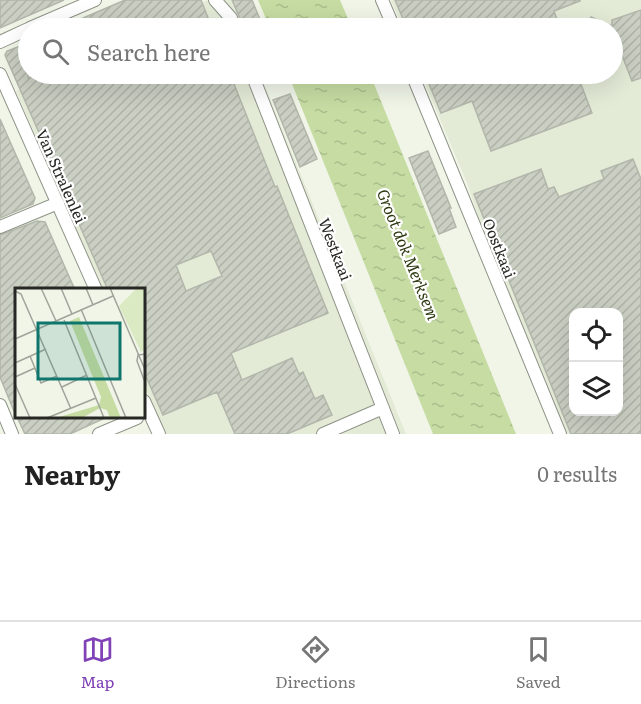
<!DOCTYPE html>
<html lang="en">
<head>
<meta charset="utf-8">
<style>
  body { margin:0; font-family:Literata,serif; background:#f2f2f2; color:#222 }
  .controls { position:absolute; right:18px; bottom:18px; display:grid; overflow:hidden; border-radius:12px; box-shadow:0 6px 24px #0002 }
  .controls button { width:54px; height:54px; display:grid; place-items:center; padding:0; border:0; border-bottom:2px solid #e0e0e0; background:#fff; color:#222; font:30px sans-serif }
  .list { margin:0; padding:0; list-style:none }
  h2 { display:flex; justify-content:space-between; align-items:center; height:78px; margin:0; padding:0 24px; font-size:26px }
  h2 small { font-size:20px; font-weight:400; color:#767676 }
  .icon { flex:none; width:33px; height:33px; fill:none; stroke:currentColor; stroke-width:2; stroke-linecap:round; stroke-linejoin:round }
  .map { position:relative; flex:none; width:641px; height:434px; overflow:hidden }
  .search { position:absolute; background:#fff; box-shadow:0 6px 24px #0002; left:18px; right:18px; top:18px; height:66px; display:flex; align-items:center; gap:15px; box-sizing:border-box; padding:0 21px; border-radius:33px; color:#767676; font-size:22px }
  .sheet { height:186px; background:#fff }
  nav { display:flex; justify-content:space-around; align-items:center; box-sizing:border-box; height:84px; border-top:2px solid #e0e0e0; background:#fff; font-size:16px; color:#767676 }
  nav a { display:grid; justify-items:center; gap:3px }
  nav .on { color:#8042b7 }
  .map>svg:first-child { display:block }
  .built { fill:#e3ebd7; fill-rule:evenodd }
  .water { fill:url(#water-ripples) }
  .building { fill:url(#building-hatch); stroke:#b2b7ab; stroke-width:1.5; fill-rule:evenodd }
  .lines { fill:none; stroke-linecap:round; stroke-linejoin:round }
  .street-casing { stroke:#8e9387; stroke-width:14 }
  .street { stroke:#fff; stroke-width:12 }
  .labels { text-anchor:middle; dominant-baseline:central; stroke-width:4.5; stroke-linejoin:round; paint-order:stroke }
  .street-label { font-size:15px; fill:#272824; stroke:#fff }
  .water-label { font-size:16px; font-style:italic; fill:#2c3910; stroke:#fff }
  .inset-road { fill:none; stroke:#a0a39a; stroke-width:1.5 }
  .view { fill:#0f766e; fill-opacity:0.15; stroke:#0f766e; stroke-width:3 }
  .inset-edge { fill:none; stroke:#272824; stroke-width:3 }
</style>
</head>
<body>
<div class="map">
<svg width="641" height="434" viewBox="0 0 641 434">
  <defs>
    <pattern id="water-ripples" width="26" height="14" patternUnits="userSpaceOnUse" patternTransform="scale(1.5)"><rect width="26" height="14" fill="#c6dca3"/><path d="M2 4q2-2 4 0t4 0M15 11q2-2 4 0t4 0" fill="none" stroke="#aabd8c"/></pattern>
    <pattern id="building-hatch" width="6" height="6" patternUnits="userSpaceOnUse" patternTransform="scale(1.5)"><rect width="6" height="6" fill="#cacfc3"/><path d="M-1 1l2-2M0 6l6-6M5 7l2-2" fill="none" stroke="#aeb2a7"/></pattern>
  </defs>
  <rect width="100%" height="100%" fill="#f0f5e8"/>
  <path class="built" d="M 208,0 L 231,0 L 242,28 L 148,28 Z
    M 391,0 L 641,0 L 641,434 L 568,434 L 483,230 L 467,183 L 421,74 L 612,74 L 612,28 L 403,28 ZM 574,312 L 618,312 L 618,412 L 574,412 Z
    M 52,74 L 260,74 L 406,434 L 165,434 L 144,385 L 144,290 L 103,290 L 16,91 Z"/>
  <path class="water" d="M 258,0 L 340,0 L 352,28 L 270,28 Z
    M 288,74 L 370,74 L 516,434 L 433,434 Z"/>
  <path class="building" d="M 0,0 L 64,0 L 0,28 Z
    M 125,0 L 201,0 L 212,28 L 60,28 Z
    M 232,0 L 252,0 L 261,22 L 244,28 Z
    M 395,0 L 580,0 L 580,1 L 554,11 L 560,28 L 407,28 Z
    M 641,10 L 641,78 L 632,81 L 616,40 L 612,42 L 612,28 L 585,28 L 591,17 L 612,26 L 612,20 Z
    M 28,43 L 28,78 L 40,74 L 230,74 L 275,187 L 277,186 L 328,313 L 231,353 L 242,380 L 292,358 L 299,374 L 303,372 L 315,399 L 323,395 L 332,415 L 287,434 L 235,434 L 217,392 L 163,415 L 144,372 L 144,290 L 108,290 L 5,55 L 7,51 ZM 211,251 L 222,276 L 186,291 L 176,265 Z
    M 425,74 L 577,74 L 592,113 L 491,151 L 472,101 L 441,113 Z
    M 290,94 L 317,159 L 300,167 L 273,100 Z
    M 0,119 L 35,198 L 33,204 L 0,218 Z
    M 428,151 L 451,208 L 449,208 L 456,227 L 439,234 L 409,158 Z
    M 633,159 L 641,179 L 641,434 L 571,434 L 474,194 L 541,169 L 548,189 L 554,187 L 559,197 L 604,179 L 601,171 ZM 573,312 L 618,312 L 618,411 L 573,411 Z
    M 37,221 L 45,222 L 75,290 L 16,290 L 16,416 L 0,377 L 0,235 Z
    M 17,417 L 107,417 L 70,434 L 25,434 Z"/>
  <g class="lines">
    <g class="street-casing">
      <path id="street" d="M 215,0 L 231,18 L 235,28
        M 382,0 L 394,28
        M 30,28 L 95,0
        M 0,42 L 28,29
        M 0,74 L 96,290
        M 252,74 L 393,434
        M 412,74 L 560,434
        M 0,227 L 58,203
        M 144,401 L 159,434
        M 0,405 L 12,434
        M 99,434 L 137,418
        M 323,434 L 383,408"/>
    </g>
    <use href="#street" class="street"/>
  </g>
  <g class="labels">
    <g class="street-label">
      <text transform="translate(62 176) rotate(66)">Van Stralenlei</text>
      <text transform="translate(500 248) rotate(68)">Oostkaai</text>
      <text transform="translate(336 249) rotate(69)">Westkaai</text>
    </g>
    <g class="water-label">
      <text transform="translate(409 254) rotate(68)">Groot dok Merksem</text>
    </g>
  </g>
  <g transform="translate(15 288)">
    <rect width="130" height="130" fill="#f0f5e8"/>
    <path d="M 122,0 L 130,0 L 130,62 L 126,64 L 104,18 Z" fill="#daeac3"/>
    <path d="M 64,29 L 106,130 L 95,130 L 92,122 L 85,120 L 67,130 L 41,130 L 84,117 L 86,109 L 55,33 Z" fill="#c6dca3"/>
    <path class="inset-road" d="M 26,0 L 41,33M 46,0 L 57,26M 71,0 L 78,17M 95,0 L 131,84M 0,3 L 6,6 L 56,121M 66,21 L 111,130M 49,32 L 89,130M 0,51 L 98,8M 131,66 L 123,67 L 122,73 L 131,97M 15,68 L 26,95 L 42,88M 0,75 L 31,61M 0,89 L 20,80M 0,96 L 15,130M 47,99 L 72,87M 32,130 L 81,110"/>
    <path class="view" d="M 23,35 L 105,35 L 105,91 L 23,91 Z"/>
    <rect width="130" height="130" class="inset-edge"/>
  </g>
</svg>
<div class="controls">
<button><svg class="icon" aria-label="locate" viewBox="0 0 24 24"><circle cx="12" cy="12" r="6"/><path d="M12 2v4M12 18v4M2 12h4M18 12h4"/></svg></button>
<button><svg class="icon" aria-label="layers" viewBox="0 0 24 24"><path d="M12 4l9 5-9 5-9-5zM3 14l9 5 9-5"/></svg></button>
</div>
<div class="search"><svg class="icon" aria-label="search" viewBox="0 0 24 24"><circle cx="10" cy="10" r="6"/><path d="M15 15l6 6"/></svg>Search here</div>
</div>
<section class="sheet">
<h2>Nearby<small>0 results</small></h2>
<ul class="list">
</ul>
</section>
<nav>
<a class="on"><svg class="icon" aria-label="map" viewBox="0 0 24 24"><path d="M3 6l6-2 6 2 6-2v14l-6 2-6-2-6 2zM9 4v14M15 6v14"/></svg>Map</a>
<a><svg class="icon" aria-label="directions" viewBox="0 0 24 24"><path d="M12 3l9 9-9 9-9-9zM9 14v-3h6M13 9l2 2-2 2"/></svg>Directions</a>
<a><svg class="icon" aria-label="saved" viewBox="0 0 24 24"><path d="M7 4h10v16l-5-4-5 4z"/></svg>Saved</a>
</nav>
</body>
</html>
